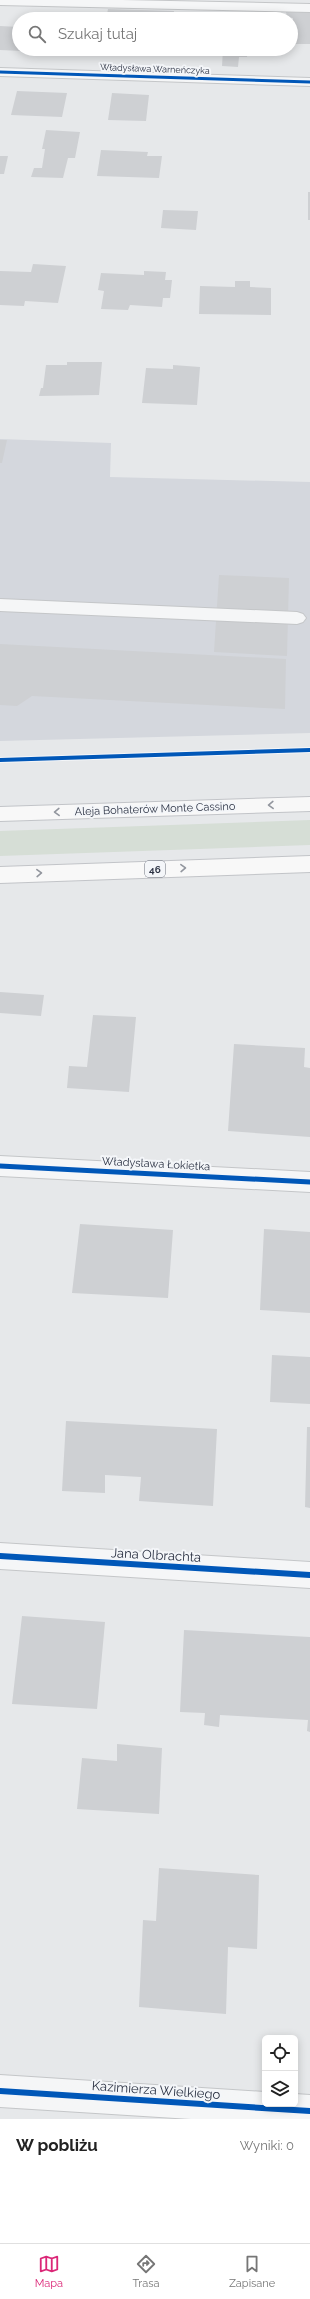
<!DOCTYPE html>
<html lang="pl">
<head>
<meta charset="utf-8">
<style>
  body { margin:0; font-family:Raleway,sans-serif; background:#f2f2f2; color:#222 }
  .controls { position:absolute; right:12px; bottom:12px; display:grid; overflow:hidden; border-radius:6px; box-shadow:0 2px 10px #0003 }
  .controls button { width:36px; height:36px; display:grid; place-items:center; padding:0; border:0; border-bottom:1px solid #e0e0e0; background:#fff; color:#222; font:20px sans-serif }
  .list { margin:0; padding:0; list-style:none }
  h2 { display:flex; justify-content:space-between; align-items:center; height:52px; margin:0; padding:0 16px; font-size:17px }
  h2 small { font-size:13px; font-weight:400; color:#767676 }
  .icon { flex:none; width:22px; height:22px; fill:none; stroke:currentColor; stroke-width:2; stroke-linecap:round; stroke-linejoin:round }
  .map { position:relative; flex:none; width:310px; height:2119px; overflow:hidden }
  .search { position:absolute; background:#fff; box-shadow:0 2px 10px #0003; left:12px; right:12px; top:12px; height:44px; display:flex; align-items:center; gap:10px; box-sizing:border-box; padding:0 14px; border-radius:22px; color:#767676; font-size:15px }
  .sheet { height:124px; background:#fff }
  nav { display:flex; justify-content:space-around; align-items:center; box-sizing:border-box; height:56px; border-top:1px solid #e0e0e0; background:#fff; font-size:11px; color:#767676 }
  nav a { display:grid; justify-items:center; gap:2px }
  nav .on { color:#db2777 }
  .map>svg:first-child { display:block }
  .built { fill:#d4d7dd }
  .green { fill:#d6ded6 }
  .building { fill:#ced0d3 }
  .lines { fill:none; stroke-linecap:round; stroke-linejoin:round }
  .minor-casing { stroke:#c4c6c8; stroke-width:2 }
  .major-casing { stroke:#c2c4c8; stroke-width:2 }
  .minor { fill:#f5f6f7; fill-rule:evenodd }
  .major { fill:#f8f8f8; fill-rule:evenodd }
  .cycleway-far3-casing { stroke:#f4f6f9; stroke-width:4.5 }
  .cycleway-far2-casing { stroke:#f4f6f9; stroke-width:6 }
  .cycleway-far1-casing { stroke:#f4f6f9; stroke-width:8 }
  .cycleway-casing { stroke:#f4f6f9; stroke-width:9 }
  .cycleway-far3 { stroke:#0057b8; stroke-width:3 }
  .cycleway-far2 { stroke:#0057b8; stroke-width:4 }
  .cycleway-far1 { stroke:#0057b8; stroke-width:5 }
  .cycleway { stroke:#0057b8; stroke-width:6 }
  .oneway { stroke:#92969e }
  .labels { text-anchor:middle; dominant-baseline:central; stroke-width:4; stroke-linejoin:round; paint-order:stroke }
  .far-street-label { font-size:9px; fill:#2c3344; stroke:#f4f6f9 }
  .shield { fill:#f4f6f9; stroke:#686e7a; stroke-width:1 }
  .shield-label { font-size:10px; font-weight:bold; fill:#2c3344 }
  .street-label { font-size:11px; fill:#2c3344; stroke:#f4f6f9 }
  .near-street-label { font-size:13px; fill:#2c3344; stroke:#f4f6f9 }
</style>
</head>
<body>
<div class="map">
<svg width="310" height="2119" viewBox="0 0 310 2119">
  <rect width="100%" height="100%" fill="#e6e8ea"/>
  <path class="built" d="M 0,439 L 111,443 L 110,477 L 310,482 L 310,733 L 0,741 Z"/>
  <path class="green" d="M 310,820 L 310,845 L 0,856 L 0,831 Z"/>
  <path class="building" d="M 108,9 L 174,11 L 173,19 L 106,19 Z
    M 195,12 L 237,13 L 237,19 L 195,19 Z
    M 286,12 L 310,12 L 310,44 L 292,44 L 293,18 L 287,17 Z
    M 0,26 L 19,27 L 19,49 L 21,51 L 0,50 Z
    M 223,49 L 248,49 L 247,57 L 239,57 L 238,67 L 222,66 Z
    M 17,91 L 67,93 L 62,117 L 11,115 Z
    M 112,93 L 149,95 L 146,121 L 108,120 Z
    M 46,130 L 80,132 L 75,158 L 68,158 L 63,178 L 31,177 L 34,168 L 42,168 L 45,149 L 42,149 Z
    M 101,150 L 148,152 L 147,156 L 162,156 L 159,178 L 97,176 Z
    M 0,156 L 8,156 L 4,174 L 0,174 Z
    M 308,192 L 310,192 L 310,220 L 308,220 Z
    M 163,210 L 198,211 L 196,230 L 161,228 Z
    M 33,264 L 66,266 L 58,303 L 25,301 L 24,306 L 0,305 L 0,271 L 31,272 Z
    M 144,271 L 166,272 L 165,280 L 172,280 L 170,298 L 163,298 L 162,307 L 130,305 L 128,310 L 101,309 L 104,291 L 98,290 L 101,273 L 144,275 Z
    M 235,281 L 250,281 L 250,287 L 271,288 L 271,315 L 199,314 L 200,286 L 235,287 Z
    M 67,362 L 102,362 L 99,395 L 39,396 L 41,388 L 43,388 L 46,365 L 67,365 Z
    M 173,365 L 200,367 L 197,405 L 142,403 L 146,368 L 173,369 Z
    M 0,440 L 7,440 L 2,463 L 0,463 Z
    M 219,575 L 289,578 L 287,656 L 214,652 Z
    M 0,644 L 286,659 L 285,709 L 32,696 L 17,706 L 0,705 Z
    M 0,992 L 44,995 L 41,1016 L 0,1013 Z
    M 93,1015 L 136,1017 L 129,1092 L 67,1088 L 69,1066 L 87,1067 Z
    M 234,1044 L 305,1048 L 304,1067 L 310,1068 L 310,1137 L 228,1131 Z
    M 80,1224 L 173,1230 L 168,1298 L 72,1293 Z
    M 264,1229 L 310,1232 L 310,1313 L 260,1310 Z
    M 272,1355 L 310,1357 L 310,1404 L 270,1402 Z
    M 66,1421 L 217,1429 L 213,1506 L 139,1501 L 141,1477 L 105,1475 L 105,1493 L 62,1491 Z
    M 307,1427 L 310,1427 L 310,1508 L 305,1507 Z
    M 22,1616 L 105,1622 L 97,1709 L 12,1704 Z
    M 184,1630 L 310,1637 L 310,1732 L 307,1731 L 308,1720 L 220,1715 L 219,1727 L 204,1725 L 205,1713 L 180,1712 Z
    M 117,1744 L 162,1748 L 159,1814 L 77,1809 L 82,1758 L 117,1761 Z
    M 159,1868 L 259,1875 L 257,1949 L 228,1947 L 226,2014 L 139,2007 L 143,1920 L 156,1921 Z"/>
  <g class="lines">
    <g class="minor-casing">
      <path id="minor" d="M 0,0 L 122,0 L 310,4 L 310,12 L 0,5 Z
        M 0,68 L 310,78 L 310,86 L 0,76 Z
        M 0,599 L 297,612 L 303,614 L 306,618 L 303,622 L 297,624 L 0,611 Z
        M 0,1156 L 310,1172 L 310,1192 L 0,1176 Z
        M 0,1543 L 310,1562 L 310,1588 L 0,1569 Z
        M 0,2075 L 265,2092 L 265,2104 L 295,2104 L 295,2094 L 310,2095 L 310,2119 L 191,2119 L 0,2107 Z"/>
    </g>
    <g class="major-casing">
      <path id="major" d="M 310,797 L 310,811 L 0,821 L 0,807 Z
        M 310,856 L 310,872 L 0,883 L 0,867 Z"/>
    </g>
    <use href="#minor" class="minor"/>
    <use href="#major" class="major"/>
    <g class="cycleway-far3-casing">
      <path id="cycleway-far3" d="M 0,72 L 310,82"/>
    </g>
    <g class="cycleway-far2-casing">
      <path id="cycleway-far2" d="M 0,760 L 310,750"/>
    </g>
    <g class="cycleway-far1-casing">
      <path id="cycleway-far1" d="M 0,1166 L 310,1182"/>
    </g>
    <g class="cycleway-casing">
      <path id="cycleway" d="M 0,1556 L 310,1575
        M 0,2091 L 310,2111"/>
    </g>
    <use href="#cycleway-far3" class="cycleway-far3"/>
    <use href="#cycleway-far2" class="cycleway-far2"/>
    <use href="#cycleway-far1" class="cycleway-far1"/>
    <use href="#cycleway" class="cycleway"/>
  </g>
  <defs><path id="oneway-chevron" d="M-2-3.5L2.5 0L-2 3.5" fill="none" stroke-width="1.6" stroke-linecap="round" stroke-linejoin="round"/></defs>
  <g class="oneway">
    <use href="#oneway-chevron" transform="translate(271 805) rotate(178)"/>
    <use href="#oneway-chevron" transform="translate(57 812) rotate(178)"/>
    <use href="#oneway-chevron" transform="translate(183 868) rotate(-2)"/>
    <use href="#oneway-chevron" transform="translate(39 873) rotate(-2)"/>
  </g>
  <g class="labels">
    <g class="far-street-label">
      <text transform="translate(155 69) rotate(2)">Władysława Warneńczyka</text>
    </g>
    <rect class="shield" x="145" y="861" width="20" height="16" rx="3"/>
    <g class="shield-label">
      <text x="155" y="869">46</text>
    </g>
    <g class="street-label">
      <text transform="translate(155 809) rotate(-2)">Aleja Bohaterów Monte Cassino</text>
      <text transform="translate(156 1164) rotate(3)">Władysława Łokietka</text>
    </g>
    <g class="near-street-label">
      <text transform="translate(156 1555) rotate(3)">Jana Olbrachta</text>
      <text transform="translate(156 2090) rotate(4)">Kazimierza Wielkiego</text>
    </g>
  </g>
</svg>
<div class="controls">
<button><svg class="icon" aria-label="locate" viewBox="0 0 24 24"><circle cx="12" cy="12" r="6"/><path d="M12 2v4M12 18v4M2 12h4M18 12h4"/></svg></button>
<button><svg class="icon" aria-label="layers" viewBox="0 0 24 24"><path d="M12 4l9 5-9 5-9-5zM3 14l9 5 9-5"/></svg></button>
</div>
<div class="search"><svg class="icon" aria-label="search" viewBox="0 0 24 24"><circle cx="10" cy="10" r="6"/><path d="M15 15l6 6"/></svg>Szukaj tutaj</div>
</div>
<section class="sheet">
<h2>W pobliżu<small>Wyniki: 0</small></h2>
<ul class="list">
</ul>
</section>
<nav>
<a class="on"><svg class="icon" aria-label="map" viewBox="0 0 24 24"><path d="M3 6l6-2 6 2 6-2v14l-6 2-6-2-6 2zM9 4v14M15 6v14"/></svg>Mapa</a>
<a><svg class="icon" aria-label="directions" viewBox="0 0 24 24"><path d="M12 3l9 9-9 9-9-9zM9 14v-3h6M13 9l2 2-2 2"/></svg>Trasa</a>
<a><svg class="icon" aria-label="saved" viewBox="0 0 24 24"><path d="M7 4h10v16l-5-4-5 4z"/></svg>Zapisane</a>
</nav>
</body>
</html>
